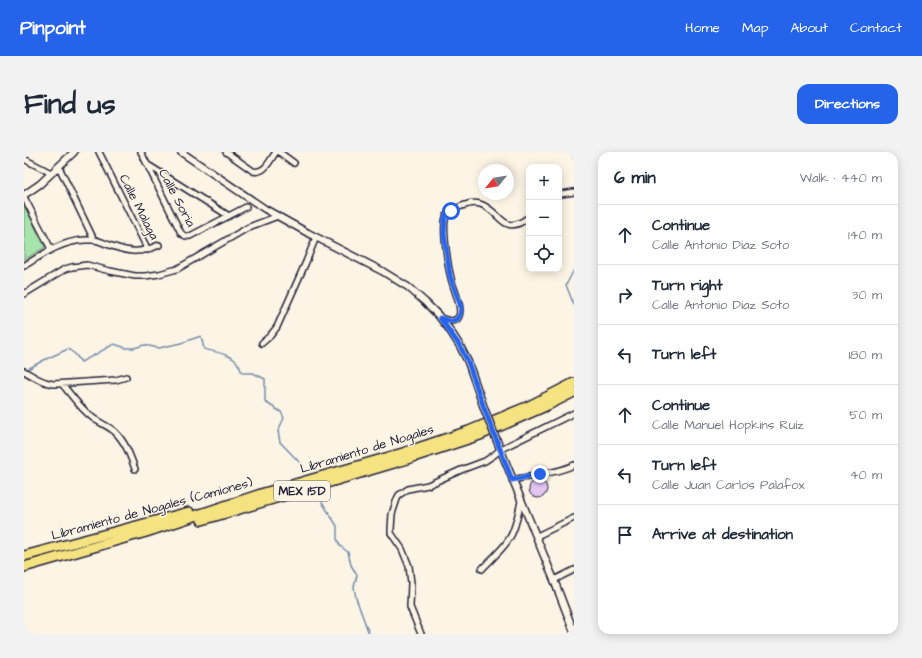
<!DOCTYPE html>
<html lang="en">
<head>
<meta charset="utf-8">
<style>
  body { margin:0; font-family:"Architects Daughter",sans-serif; background:#f2f2f3; color:#1f2937 }
  .controls { position:absolute; right:12px; top:12px; display:grid; overflow:hidden; border-radius:8px; box-shadow:0 2px 10px #0003 }
  .controls button { width:36px; height:36px; display:grid; place-items:center; padding:0; border:0; border-bottom:1px solid #e0e1e3; background:#fff; color:#1f2937; font:20px sans-serif }
  .compass { position:absolute; left:454px; top:12px; width:36px; height:36px; border-radius:50%; background:#fff; box-shadow:0 2px 10px #0003; rotate:240deg }
  .stop { position:absolute; width:12px; height:12px; margin:-9px; border:3px solid #2563eb; border-radius:50%; background:#fff }
  .stop.end { background:#2563eb; border-color:#fff; box-shadow:0 1px 4px #0008 }
  .list { margin:0; padding:0; list-style:none }
  h2 { display:flex; justify-content:space-between; align-items:center; height:52px; margin:0; padding:0 16px; font-size:17px }
  h2 small { font-size:13px; font-weight:400; color:#747a83 }
  .list li { display:grid; grid-template-columns:26px 1fr auto; gap:12px; align-items:center; box-sizing:border-box; height:60px; padding:0 16px; border-top:1px solid #e0e1e3 }
  .list b { display:block; font-size:15px; white-space:nowrap }
  .list p { margin:0; font-size:13px; white-space:nowrap; color:#747a83 }
  .list em { font-size:13px; font-style:normal; color:#747a83 }
  .icon { flex:none; width:22px; height:22px; fill:none; stroke:currentColor; stroke-width:2; stroke-linecap:round; stroke-linejoin:round }
  .map { position:relative; flex:none; width:550px; height:482px; overflow:hidden; border-radius:12px }
  header { display:flex; align-items:center; gap:24px; box-sizing:border-box; height:56px; padding:0 20px; background:#2563eb; color:#fff }
  header strong { font-size:19px }
  nav { display:flex; gap:22px; margin-inline-start:auto; font-size:14px }
  .intro { display:flex; align-items:center; justify-content:space-between; box-sizing:border-box; height:96px; padding:0 24px }
  h1 { margin:0; font-size:28px }
  .button { padding:10px 18px; border-radius:12px; background:#2563eb; color:#fff; font-size:14px; font-weight:700 }
  main { display:flex; gap:24px; padding:0 24px }
  aside { flex:1; background:#fff; border-radius:12px; box-shadow:0 2px 10px #0003 }
  .map>svg:first-child { display:block }
  .green { fill:#a7e4ab; stroke:#648373 }
  .lines { fill:none; stroke-linecap:round; stroke-linejoin:round }
  .stream { stroke:#758dac; stroke-width:1.5 }
  .building { fill:#e4c5f2; stroke:#22223b }
  .minor-casing { stroke:#22223b; stroke-width:8 }
  .tertiary-casing { stroke:#22223b; stroke-width:9 }
  .trunk-casing { stroke:#22223b; stroke-width:12 }
  .minor { stroke:#fcf5e5; stroke-width:5 }
  .tertiary { stroke:#fcf5e5; stroke-width:6 }
  .trunk { stroke:#f5e382; stroke-width:9 }
  .tertiary-bridge-casing { stroke:#22223b; stroke-width:9; stroke-linecap:butt }
  .tertiary-bridge { stroke:#fcf5e5; stroke-width:6 }
  .route { stroke:#2563eb; stroke-width:5 }
  .labels { text-anchor:middle; dominant-baseline:central; stroke-width:3; stroke-linejoin:round; paint-order:stroke }
  .shield { fill:#fcf5e5; stroke:#63616e; stroke-width:1 }
  .shield-label { font-size:12px; font-weight:bold; fill:#22223b }
  .street-label { font-size:13px; fill:#22223b; stroke:#fcf5e5 }
</style>
</head>
<body>
<header>
<strong>Pinpoint</strong>
<nav><a>Home</a><a>Map</a><a>About</a><a>Contact</a></nav>
</header>
<div class="intro"><h1>Find us</h1><a class="button">Directions</a></div>
<main>
<div class="map">
<svg width="550" height="482" viewBox="0 0 550 482">
  <rect width="100%" height="100%" fill="#fcf5e5"/>
  <filter id="ink" filterUnits="userSpaceOnUse"><feTurbulence type="fractalNoise" baseFrequency=".025" numOctaves="2"/><feDisplacementMap in="SourceGraphic" scale="8" xChannelSelector="R" yChannelSelector="G"/><feConvolveMatrix kernelMatrix="1 2 1 2 8 2 1 2 1" color-interpolation-filters="sRGB"/></filter>
  <g filter="url(#ink)">
    <path class="green" d="M 0,53 L 21,95 L 0,108 Z"/>
    <g class="lines">
      <path class="stream" d="M 547,0 L 550,7
        M 550,118 L 542,133 L 550,153
        M 2,218 L 20,208 L 44,197 L 51,202 L 57,210 C 68,205 79,198 90,192 L 102,196 L 110,196 L 120,193 L 135,196 L 157,191 L 177,184 L 180,197 C 191,200 208,202 214,212 C 216,215 217,218 218,221 L 229,221 L 241,227 L 241,250 L 257,260 L 260,266 L 254,279 L 256,290 L 279,314
        M 298,350 L 313,374 L 313,387 L 316,394 L 324,400 L 327,413 L 333,423 L 330,435 L 332,446 L 345,482"/>
    </g>
    <path class="building" d="M505 337a9 9 0 1 1 18 0a9 9 0 1 1-18 0Z"/>
    <g class="lines">
      <g class="minor-casing">
        <path id="minor" d="M 75,0 L 124,98
          M 117,0 L 157,81 C 160,84 162,85 166,84 L 222,55
          M 202,0 L 229,19 C 241,22 246,8 252,0
          M 255,0 L 270,11
          M 0,7 L 27,21
          M 124,13 L 205,64
          M 35,15 L 70,88
          M 535,43 L 537,42 L 550,40
          M 0,45 L 27,97
          M 0,114 C 19,102 38,89 61,88 C 64,88 68,88 71,88 C 76,89 82,92 88,94 C 107,101 117,101 135,93
          M 0,142 L 41,117 L 48,115 L 63,113 L 86,119 L 111,124 L 121,124 L 135,122 L 153,117 L 225,75 L 254,64
          M 416,166 C 423,168 432,172 435,164 C 439,155 429,136 427,126 C 424,115 417,71 423,63 C 426,58 433,56 438,54 C 444,52 450,50 456,52 C 478,59 478,86 505,65
          M 238,191 L 246,184 L 253,175 L 282,110 L 292,85
          M 0,219 C 10,225 18,230 29,232 L 92,228 L 102,225
          M 38,232 C 48,244 57,257 69,266 C 76,271 84,274 90,279 C 101,289 106,303 111,317
          M 488,328 C 509,323 531,322 550,313
          M 513,384 L 550,366
          M 458,417 C 468,406 484,393 489,379 C 493,369 495,359 497,349
          M 530,428 L 550,418
          M 397,482 L 386,455 L 387,431 L 385,414 L 378,397 L 367,381 L 367,377 L 368,362 L 373,347 L 375,343 L 384,337 L 404,333 L 437,318 L 461,309 L 470,303 L 477,297 L 550,261"/>
      </g>
      <g class="tertiary-casing">
        <path id="tertiary" d="M 157,0 L 241,57 L 284,81 L 358,119 L 384,135 L 401,150 L 414,163 L 425,177 L 436,194 L 444,210 L 460,256
          M 0,43 L 16,32 L 50,0
          M 473,289 L 530,428 L 550,480"/>
      </g>
      <g class="trunk-casing">
        <path id="trunk" d="M 178,368 L 380,308 L 456,283 L 524,253 L 550,240
          M 0,404 L 165,360
          M 0,415 L 122,380 L 240,341 L 379,301 L 445,279 L 505,254 L 550,231"/>
      </g>
      <use href="#minor" class="minor"/>
      <use href="#tertiary" class="tertiary"/>
      <use href="#trunk" class="trunk"/>
      <g class="tertiary-bridge-casing">
        <path id="tertiary-bridge" d="M 460,256 L 473,289"/>
      </g>
      <use href="#tertiary-bridge" class="tertiary-bridge"/>
    </g>
  </g>
  <g class="lines" filter="url(#ink)">
    <path class="route" d="M 427,59 L 423,62 L 421,66 L 420,82 L 426,124 L 436,152 C 438,159 436,170 426,169 C 423,168 419,167 416,166 L 436,194 L 444,210 L 460,256 L 488,328 L 516,322"/>
  </g>
  <g class="labels">
    <rect class="shield" x="250" y="329" width="56" height="20" rx="3"/>
    <g class="shield-label">
      <text x="278" y="339">MEX 15D</text>
    </g>
    <g class="street-label">
      <text transform="translate(153 46) rotate(62)">Calle Soria</text>
      <text transform="translate(115 55) rotate(63)">Calle Malaga</text>
      <text transform="translate(343 297) rotate(-17)">Libramiento de Nogales</text>
      <text transform="translate(128 357) rotate(-15)">Libramiento de Nogales (Camiones)</text>
    </g>
  </g>
</svg>
<div class="controls">
<button>+</button>
<button>−</button>
<button><svg class="icon" aria-label="locate" viewBox="0 0 24 24"><circle cx="12" cy="12" r="6"/><path d="M12 2v4M12 18v4M2 12h4M18 12h4"/></svg></button>
</div>
<svg class="compass" viewBox="-18 -18 36 36"><path d="M0-13l5 13h-10z" fill="#e53935"/><path d="M0 13l5-13h-10z" fill="#747a83"/></svg>
<div class="stop" style="left:427px;top:59px"></div>
<div class="stop end" style="left:516px;top:322px"></div>
</div>
<aside>
<h2>6 min<small>Walk · 440 m</small></h2>
<ul class="list">
<li><svg class="icon" aria-label="ahead" viewBox="0 0 24 24"><path d="M12 20V5M6 11l6-6 6 6"/></svg><div><b>Continue</b><p>Calle Antonio Díaz Soto</p></div><em>140 m</em></li>
<li><svg class="icon" aria-label="right" viewBox="0 0 24 24"><path d="M7 20v-9h11M14 6l5 5-5 5"/></svg><div><b>Turn right</b><p>Calle Antonio Díaz Soto</p></div><em>30 m</em></li>
<li><svg class="icon" aria-label="left" viewBox="0 0 24 24"><path d="M17 20v-9H6M10 6l-5 5 5 5"/></svg><div><b>Turn left</b></div><em>180 m</em></li>
<li><svg class="icon" aria-label="ahead" viewBox="0 0 24 24"><path d="M12 20V5M6 11l6-6 6 6"/></svg><div><b>Continue</b><p>Calle Manuel Hopkins Ruíz</p></div><em>50 m</em></li>
<li><svg class="icon" aria-label="left" viewBox="0 0 24 24"><path d="M17 20v-9H6M10 6l-5 5 5 5"/></svg><div><b>Turn left</b><p>Calle Juan Carlos Palafox</p></div><em>40 m</em></li>
<li><svg class="icon" aria-label="arrive" viewBox="0 0 24 24"><path d="M6 21V4h12l-3 4 3 4H6"/></svg><div><b>Arrive at destination</b></div></li>
</ul>
</aside>
</main>
</body>
</html>
